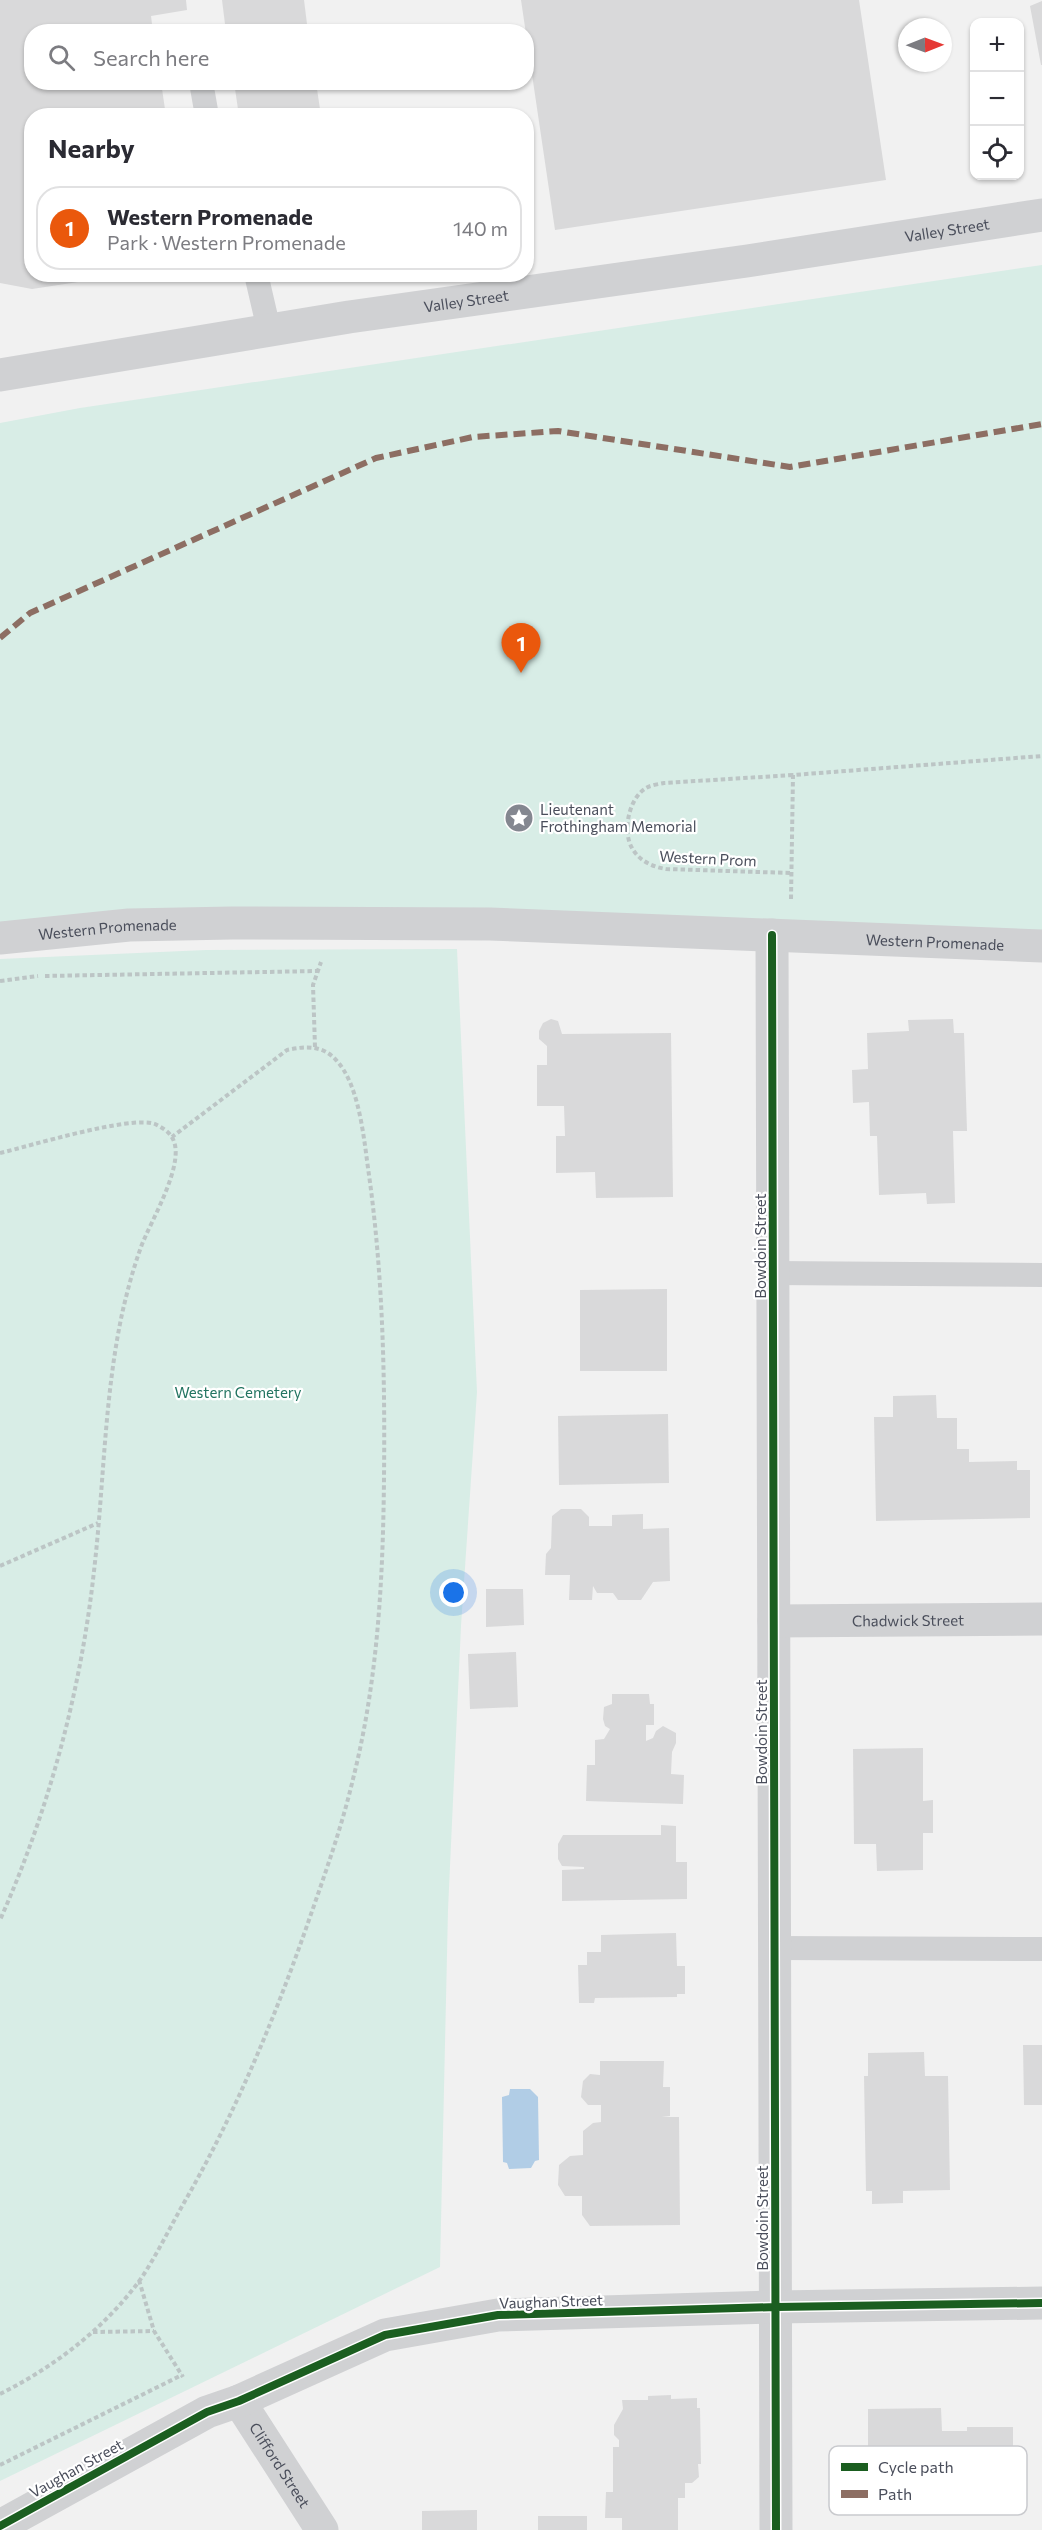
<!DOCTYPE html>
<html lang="en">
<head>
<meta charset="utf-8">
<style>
  body { margin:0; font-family:Commissioner,sans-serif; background:#f7f7f7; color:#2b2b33 }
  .controls { position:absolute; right:18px; top:18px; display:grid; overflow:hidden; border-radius:12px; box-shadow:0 2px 4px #0004 }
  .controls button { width:54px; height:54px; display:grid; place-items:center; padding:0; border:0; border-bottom:2px solid #e1e1e2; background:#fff; color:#2b2b33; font:30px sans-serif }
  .compass { position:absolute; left:898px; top:18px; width:54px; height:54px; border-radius:50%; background:#fff; box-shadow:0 2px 4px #0004; rotate:89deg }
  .you { position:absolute; left:454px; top:1593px; width:21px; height:21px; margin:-15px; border:4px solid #fff; border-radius:50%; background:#1a73e8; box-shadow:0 0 0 9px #1a73e833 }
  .badge { display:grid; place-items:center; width:39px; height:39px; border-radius:50%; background:#ea580c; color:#fff; font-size:20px; font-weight:700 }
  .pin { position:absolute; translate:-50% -50px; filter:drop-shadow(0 2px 3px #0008) }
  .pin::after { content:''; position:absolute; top:32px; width:21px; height:18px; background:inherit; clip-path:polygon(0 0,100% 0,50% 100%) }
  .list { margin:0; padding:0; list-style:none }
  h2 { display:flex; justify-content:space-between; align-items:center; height:78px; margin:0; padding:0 24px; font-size:26px }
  h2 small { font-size:20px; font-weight:400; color:#7c7c81 }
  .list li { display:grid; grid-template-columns:39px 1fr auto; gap:18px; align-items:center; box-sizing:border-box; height:84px; margin:0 12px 12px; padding:0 12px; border:2px solid #e1e1e2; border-radius:24px }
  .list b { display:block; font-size:22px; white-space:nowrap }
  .list p { margin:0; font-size:20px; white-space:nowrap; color:#7c7c81 }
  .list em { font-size:20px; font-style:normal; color:#7c7c81 }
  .icon { flex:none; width:33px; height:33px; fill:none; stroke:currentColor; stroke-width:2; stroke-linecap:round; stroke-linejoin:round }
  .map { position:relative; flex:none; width:1042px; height:2530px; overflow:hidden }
  .search { position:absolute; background:#fff; box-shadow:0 2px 4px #0004; left:24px; top:24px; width:510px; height:66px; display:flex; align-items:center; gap:15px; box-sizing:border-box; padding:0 21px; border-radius:24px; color:#7c7c81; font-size:22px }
  .panel { position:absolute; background:#fff; box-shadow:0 2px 4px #0004; left:24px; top:108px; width:510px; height:174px; border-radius:24px }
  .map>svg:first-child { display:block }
  .green { fill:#d8ede6 }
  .water { fill:#b1cde6 }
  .building { fill:#d9d9da }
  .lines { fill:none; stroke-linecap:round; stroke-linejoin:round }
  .path { stroke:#bcc5c5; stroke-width:4; stroke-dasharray:4.5 3; stroke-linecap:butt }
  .service { stroke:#d0d1d3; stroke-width:24 }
  .minor { stroke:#d0d1d3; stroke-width:33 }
  .quiet { stroke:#8d6e63; stroke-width:6; stroke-dasharray:12 6; stroke-linecap:butt }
  .cycleway-casing { stroke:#fff; stroke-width:11 }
  .cycleway { stroke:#1b5e20; stroke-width:8 }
  .labels { text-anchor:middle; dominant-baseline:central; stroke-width:4.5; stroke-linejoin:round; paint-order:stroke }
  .street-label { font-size:15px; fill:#4a4e5b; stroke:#fff }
  .poi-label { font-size:15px; fill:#4a4e5b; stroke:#fff; text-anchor:start }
  .park-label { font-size:15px; fill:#227461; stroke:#fff }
  .key { fill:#fff; stroke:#c9cace; stroke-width:1.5 }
  .key-label { font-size:16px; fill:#4a4e5b }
</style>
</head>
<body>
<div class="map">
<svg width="1042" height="2530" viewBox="0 0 1042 2530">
  <rect width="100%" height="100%" fill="#f1f1f1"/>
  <path class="green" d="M 1042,265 L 1042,946 L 792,936 L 0,938 L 0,423 L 80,408 Z
    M 457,949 L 477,1392 L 461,1626 L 448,1910 L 440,2267 L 0,2481 L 0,959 L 206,950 Z"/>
  <path class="water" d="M 510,2089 L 530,2089 L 538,2097 L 539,2160 L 535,2161 L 531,2168 L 509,2169 L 507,2163 L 503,2162 L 502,2097 L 509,2095 Z"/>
  <path class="building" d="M 0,0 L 186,0 L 187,10 L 151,16 L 153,32 L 32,32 L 32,82 L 161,82 L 166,116 L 32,116 L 32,274 L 118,276 L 32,289 L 0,283 Z
    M 222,0 L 304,0 L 308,32 L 226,32 Z
    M 521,0 L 859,0 L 886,180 L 555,230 Z
    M 1042,1 L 1042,65 L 1041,65 L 1030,6 Z
    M 234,82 L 316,82 L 321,116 L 239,116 Z
    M 551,1019 L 558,1021 L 562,1034 L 671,1033 L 673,1197 L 596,1198 L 595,1172 L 556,1173 L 556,1136 L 565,1136 L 564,1106 L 537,1106 L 537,1065 L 547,1065 L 547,1046 L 539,1039 L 539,1031 L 543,1023 Z
    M 953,1019 L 954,1033 L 964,1033 L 967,1131 L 953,1131 L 955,1203 L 927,1204 L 926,1193 L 879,1195 L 877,1136 L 870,1136 L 869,1102 L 853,1103 L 852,1070 L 868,1069 L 867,1033 L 909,1031 L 908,1020 Z
    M 667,1289 L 667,1371 L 580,1371 L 580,1290 Z
    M 936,1395 L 937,1418 L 957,1418 L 957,1449 L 969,1449 L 969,1462 L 1017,1461 L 1017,1470 L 1030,1470 L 1030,1518 L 876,1521 L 874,1417 L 893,1417 L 893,1396 Z
    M 668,1414 L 669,1483 L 559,1485 L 558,1416 Z
    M 561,1509 L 581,1509 L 589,1517 L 589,1526 L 612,1526 L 612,1515 L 643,1514 L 643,1529 L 669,1528 L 670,1581 L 653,1582 L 641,1600 L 618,1600 L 613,1593 L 597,1593 L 593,1586 L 592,1600 L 569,1600 L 570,1575 L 545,1575 L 546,1554 L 551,1548 L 552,1516 Z
    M 486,1589 L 523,1589 L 524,1625 L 486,1627 Z
    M 516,1652 L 518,1707 L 470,1709 L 468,1654 Z
    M 612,1694 L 649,1694 L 650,1704 L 654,1704 L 654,1725 L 646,1725 L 646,1741 L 653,1738 L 656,1731 L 663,1726 L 676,1733 L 676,1743 L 672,1752 L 671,1774 L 684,1775 L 683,1804 L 586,1801 L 587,1765 L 595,1765 L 595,1740 L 604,1739 L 610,1729 L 605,1726 L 603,1719 L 604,1707 L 612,1704 Z
    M 923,1748 L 923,1801 L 933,1800 L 933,1833 L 923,1833 L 923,1870 L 877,1871 L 876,1844 L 854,1844 L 853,1749 Z
    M 661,1825 L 676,1826 L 676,1862 L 687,1862 L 687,1899 L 562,1901 L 562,1870 L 584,1869 L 584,1867 L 562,1866 L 558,1859 L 558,1844 L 563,1835 L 661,1835 Z
    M 676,1933 L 677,1966 L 685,1966 L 685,1994 L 677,1994 L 677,1997 L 595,1998 L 594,2003 L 579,2003 L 578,1965 L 587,1965 L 587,1952 L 601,1952 L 601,1935 Z
    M 1023,2045 L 1042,2045 L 1042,2105 L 1024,2105 Z
    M 924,2052 L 925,2076 L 948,2076 L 950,2190 L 903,2191 L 903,2203 L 872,2204 L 872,2191 L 866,2191 L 864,2076 L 868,2076 L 868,2053 Z
    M 600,2061 L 664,2061 L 663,2087 L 670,2087 L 670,2116 L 662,2117 L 679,2117 L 680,2225 L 590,2226 L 582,2215 L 582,2196 L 565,2196 L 558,2185 L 559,2165 L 570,2156 L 583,2155 L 583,2131 L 593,2123 L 601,2122 L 601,2105 L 588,2105 L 581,2097 L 583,2081 L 590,2074 L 600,2075 Z
    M 671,2395 L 671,2399 L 697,2398 L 697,2408 L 700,2408 L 701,2464 L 698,2464 L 699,2477 L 692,2483 L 685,2483 L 685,2498 L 678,2498 L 678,2530 L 622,2530 L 622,2518 L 605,2518 L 606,2492 L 613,2492 L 613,2447 L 619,2447 L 619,2440 L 614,2435 L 614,2425 L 623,2409 L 622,2400 L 648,2400 L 648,2396 Z
    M 941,2408 L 942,2431 L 967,2431 L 967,2427 L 1013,2427 L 1013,2483 L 925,2483 L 926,2496 L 889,2496 L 888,2463 L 868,2462 L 868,2409 Z
    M 477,2510 L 477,2530 L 422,2530 L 422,2511 Z
    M 538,2516 L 587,2516 L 587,2530 L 538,2530 Z"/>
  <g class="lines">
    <path class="path" d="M 790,873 L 666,869 C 653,867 639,861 632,848 C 622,831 629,798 646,788 C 651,785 659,784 664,783 L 793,775
      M 791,899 L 793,775 L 1042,756
      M 45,976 L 318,971
      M 0,981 L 38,976
      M 315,1047 L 313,985 L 321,962
      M 0,1153 C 30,1146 131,1115 155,1124 C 161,1127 168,1131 171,1136 C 189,1159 150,1222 141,1247 C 133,1269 127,1292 122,1314 C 104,1399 104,1485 94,1571 C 81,1690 49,1810 0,1920
      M 0,1566 L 98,1523
      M 139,2280 L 154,2331 L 183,2377
      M 93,2332 L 154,2331
      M 0,2394 C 54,2367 104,2329 140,2280 C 157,2255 170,2227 185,2201 C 237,2110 276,2015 310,1917 C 326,1871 342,1826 353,1779 C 378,1680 383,1579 384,1478 C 385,1376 383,1276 369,1175 C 364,1141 360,1085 336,1060 C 323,1045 305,1046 287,1050 L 172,1137
      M 0,2465 L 182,2375"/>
    <path class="service" d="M 201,82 L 207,116
      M 256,274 L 269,330
      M 773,1273 L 1042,1275
      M 775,1948 L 1042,1949"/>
    <g class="minor">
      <path id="s1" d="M 0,375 L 349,317 L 747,261 L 1042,215"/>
      <path d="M 772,935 L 776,2530"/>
      <path id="s2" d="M 0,938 L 129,925 L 232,923 L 490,924 L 1042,946"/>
      <path id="s3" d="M 774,1621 L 1042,1619"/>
      <path id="s4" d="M 239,2401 L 322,2530"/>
      <path d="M 0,2526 L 207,2412 L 239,2401 L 385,2335 L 498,2315 L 776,2307 L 1042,2303"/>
    </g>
    <path class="quiet" d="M 0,638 L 30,613 L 376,458 L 473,437 L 558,431 L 790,467 L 1042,424"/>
    <g class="cycleway-casing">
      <path id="cycleway" d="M 772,935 L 776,2530
        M 0,2526 L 207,2412 L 239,2401 L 385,2335 L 498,2315 L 776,2307 L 1042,2303"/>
    </g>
    <use href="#cycleway" class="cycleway"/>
  </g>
  <defs>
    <g id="sight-disc" transform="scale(1.5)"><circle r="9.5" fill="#848790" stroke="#fff"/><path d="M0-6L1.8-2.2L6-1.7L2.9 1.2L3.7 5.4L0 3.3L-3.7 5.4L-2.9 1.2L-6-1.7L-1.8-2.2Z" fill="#fff"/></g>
  </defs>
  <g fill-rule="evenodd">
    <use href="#sight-disc" x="519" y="818"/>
  </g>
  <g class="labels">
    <g class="street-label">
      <text stroke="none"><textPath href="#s1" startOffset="958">Valley Street</textPath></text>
      <text stroke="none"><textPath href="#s1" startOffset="472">Valley Street</textPath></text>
      <text transform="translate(708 858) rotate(3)">Western Prom</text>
      <text stroke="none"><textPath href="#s2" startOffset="108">Western Promenade</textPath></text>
      <text stroke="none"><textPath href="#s2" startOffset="936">Western Promenade</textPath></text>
      <text transform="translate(760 1246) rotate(-90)">Bowdoin Street</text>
      <text stroke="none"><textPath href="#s3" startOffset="134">Chadwick Street</textPath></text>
      <text transform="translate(761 1732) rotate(-90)">Bowdoin Street</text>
      <text transform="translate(762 2218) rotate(-90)">Bowdoin Street</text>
      <text transform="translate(551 2301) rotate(-2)">Vaughan Street</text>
      <text stroke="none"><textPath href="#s4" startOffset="76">Clifford Street</textPath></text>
      <text transform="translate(76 2468) rotate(-29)">Vaughan Street</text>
    </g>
    <g class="poi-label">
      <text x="540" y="809">Lieutenant<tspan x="540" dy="17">Frothingham Memorial</tspan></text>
    </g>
    <g class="park-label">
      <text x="238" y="1392">Western Cemetery</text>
    </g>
  </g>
  <rect x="829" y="2446" width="198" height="69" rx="9" class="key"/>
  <rect x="841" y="2463" width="27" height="8" fill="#1b5e20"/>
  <rect x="841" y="2490" width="27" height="8" fill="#8d6e63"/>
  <g class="key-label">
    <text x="878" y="2473">Cycle path</text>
    <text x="878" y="2500">Path</text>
  </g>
</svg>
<div class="controls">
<button>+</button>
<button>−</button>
<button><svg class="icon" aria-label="locate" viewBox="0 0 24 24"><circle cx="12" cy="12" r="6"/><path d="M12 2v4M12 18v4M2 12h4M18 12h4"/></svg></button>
</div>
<svg class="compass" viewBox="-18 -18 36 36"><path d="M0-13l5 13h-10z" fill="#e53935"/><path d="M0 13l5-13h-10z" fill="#7c7c81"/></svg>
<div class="you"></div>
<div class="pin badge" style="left:521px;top:673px">1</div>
<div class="search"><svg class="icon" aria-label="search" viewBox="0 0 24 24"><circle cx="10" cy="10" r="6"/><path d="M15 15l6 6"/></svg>Search here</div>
<section class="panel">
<h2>Nearby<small></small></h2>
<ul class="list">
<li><span class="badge">1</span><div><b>Western Promenade</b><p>Park · Western Promenade</p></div><em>140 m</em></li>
</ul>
</section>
</div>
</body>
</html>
